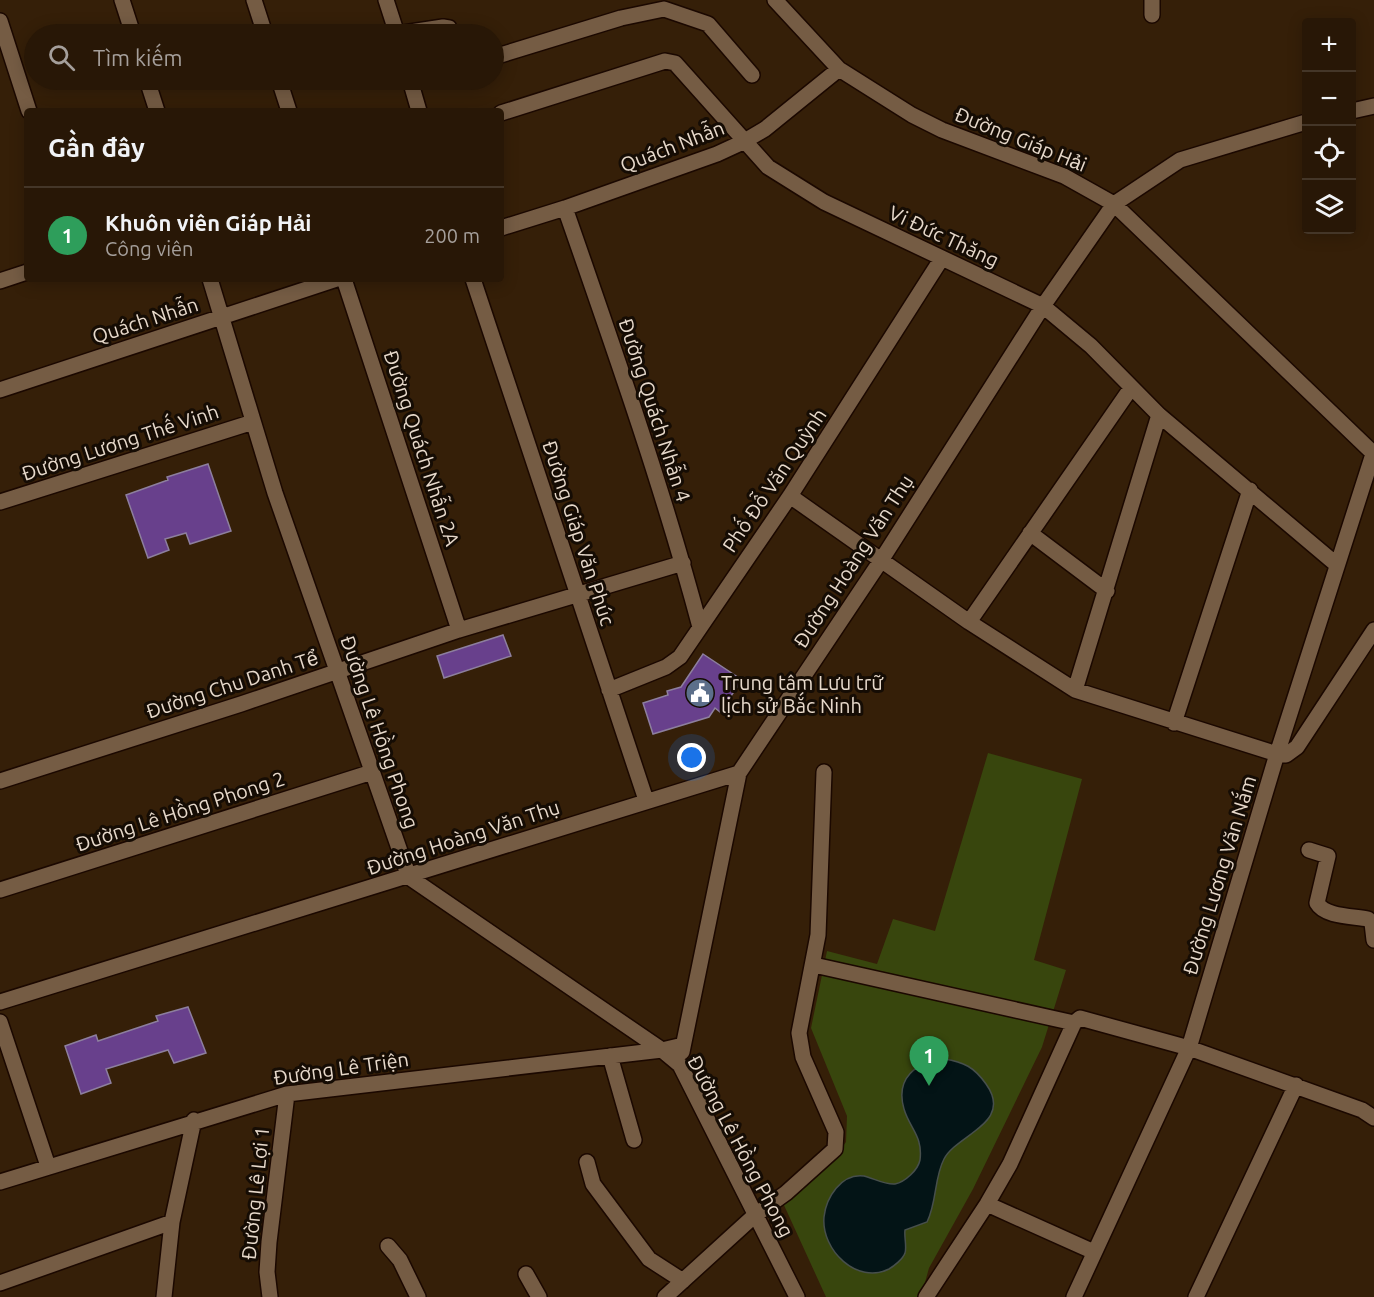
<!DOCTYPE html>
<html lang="vi">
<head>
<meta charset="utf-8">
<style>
  body { margin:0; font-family:Ubuntu,sans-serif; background:#342414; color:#f1f3f6 }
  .controls { position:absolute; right:18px; top:18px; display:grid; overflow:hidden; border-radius:6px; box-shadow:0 3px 15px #0003 }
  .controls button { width:54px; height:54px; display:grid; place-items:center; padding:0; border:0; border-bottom:2px solid #443628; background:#281706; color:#f1f3f6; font:30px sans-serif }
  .you { position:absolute; left:692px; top:758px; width:21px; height:21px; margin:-15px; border:4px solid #fff; border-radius:50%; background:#1a73e8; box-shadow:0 0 0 9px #1a73e833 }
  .badge { display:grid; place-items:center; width:39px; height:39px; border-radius:50%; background:#85bbfb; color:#fff; font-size:20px; font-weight:700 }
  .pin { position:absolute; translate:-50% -50px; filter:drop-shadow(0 2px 3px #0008) }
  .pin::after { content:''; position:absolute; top:32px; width:21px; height:18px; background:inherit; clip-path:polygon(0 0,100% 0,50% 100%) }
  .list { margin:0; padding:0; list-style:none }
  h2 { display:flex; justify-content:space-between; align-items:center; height:78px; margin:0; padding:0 24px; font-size:26px }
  h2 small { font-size:20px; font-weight:400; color:#a59f9b }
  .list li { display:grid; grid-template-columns:39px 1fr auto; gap:18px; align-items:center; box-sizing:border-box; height:96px; padding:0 24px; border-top:2px solid #443628 }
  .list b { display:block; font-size:22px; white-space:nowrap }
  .list p { margin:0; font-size:20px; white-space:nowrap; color:#a59f9b }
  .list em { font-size:20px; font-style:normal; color:#a59f9b }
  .icon { flex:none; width:33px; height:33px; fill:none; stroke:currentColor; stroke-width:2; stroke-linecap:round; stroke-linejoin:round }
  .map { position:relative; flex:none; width:1374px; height:1297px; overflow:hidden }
  .search { position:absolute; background:#281706; box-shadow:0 3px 15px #0003; left:24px; top:24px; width:480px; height:66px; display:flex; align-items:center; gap:15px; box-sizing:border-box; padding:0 21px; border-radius:33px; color:#a59f9b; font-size:22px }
  .panel { position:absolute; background:#281706; box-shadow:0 3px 15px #0003; left:24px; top:108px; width:480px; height:174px; border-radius:6px }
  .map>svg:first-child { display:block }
  .green { fill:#38460d }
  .water { fill:#031416; stroke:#474f4c; stroke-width:1.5 }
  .building { fill:#68408c; stroke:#8d7f9e; stroke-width:1.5 }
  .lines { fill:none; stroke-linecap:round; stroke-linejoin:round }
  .minor-casing { stroke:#1b0800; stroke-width:18 }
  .minor { stroke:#755c44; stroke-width:15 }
  .labels { text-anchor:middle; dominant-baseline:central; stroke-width:6; stroke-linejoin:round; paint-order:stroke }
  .street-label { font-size:20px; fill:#e7d9cb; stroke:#150c04 }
  .poi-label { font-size:20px; fill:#e7d9cb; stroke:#150c04; text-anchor:start }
</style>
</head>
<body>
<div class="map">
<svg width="1374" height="1297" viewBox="0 0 1374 1297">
  <rect width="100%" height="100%" fill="#351f08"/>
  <path class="green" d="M 988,753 L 1082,779 L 1034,960 L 1066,970 L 1042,1047 L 973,1189 L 929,1268 L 921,1297 L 826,1297 L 783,1203 L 829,1165 L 846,1142 L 847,1116 L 811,1028 L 827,951 L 877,964 L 893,919 L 935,931 Z"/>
  <path class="water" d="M 944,1059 C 964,1062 974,1067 986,1084 C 1014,1123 957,1134 944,1159 C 934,1178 937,1202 927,1222 L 905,1230 C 904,1237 907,1247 905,1253 C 903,1259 894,1266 889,1269 C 857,1285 821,1250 824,1217 C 826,1198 841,1173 864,1176 C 873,1178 885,1185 895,1184 C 905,1182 918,1170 920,1160 C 923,1136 910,1129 904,1109 C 895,1078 916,1062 944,1059 Z"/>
  <path class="building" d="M 208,464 L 231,531 L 190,544 L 186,533 L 165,539 L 169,550 L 148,558 L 126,495 L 168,480 L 167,477 Z
    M 503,635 L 511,656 L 444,678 L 437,656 Z
    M 703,654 L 742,680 L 720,712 L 715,708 L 709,717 L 653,734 L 643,703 L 668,695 L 667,691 L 681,687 Z
    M 188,1007 L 206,1053 L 174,1063 L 168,1050 L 106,1069 L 111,1083 L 81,1094 L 65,1046 L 96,1035 L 98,1041 L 158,1021 L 156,1016 Z"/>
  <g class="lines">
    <g class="minor-casing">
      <path id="minor" d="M 122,0 L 133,34
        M 254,0 L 265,34
        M 386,0 L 397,34
        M 775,0 L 839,69 L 912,115 L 942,130 L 1064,176 L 1114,204 L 1374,454
        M 1152,15 L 1152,0
        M 0,21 L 29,111
        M 397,34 L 443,27 L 449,28 L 452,34
        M 494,57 L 621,18 L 664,9 L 708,24 L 752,75
        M 147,80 L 157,111
        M 279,80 L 289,111
        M 410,80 L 419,111
        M 1352,111 L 1374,106
        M 501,113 L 665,61 L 675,63 L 768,167 L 824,202 L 1043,306 L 1091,346 L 1159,415 L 1337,565
        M 565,208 C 613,346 662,485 700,627
        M 501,228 L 565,208 L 717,154 L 743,142 L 765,129 L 839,69
        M 210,279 L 275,493 L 409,877 L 662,1050 L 680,1065 L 797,1297
        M 344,279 L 459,630
        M 473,279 L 646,800
        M 0,281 L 27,272
        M 0,390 L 337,279
        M 790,496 L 969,622 L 1075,690 L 1277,754 L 1286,755 L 1297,747 L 1374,630
        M 0,502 L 253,422
        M 1030,533 L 1107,591
        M 969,622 L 1131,388
        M 609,690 L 666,667 L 680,657 L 790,496 L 942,258
        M 1075,690 L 1159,415
        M 1174,723 L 1250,490
        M 0,781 L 241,704 L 459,630 L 683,563
        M 1309,850 L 1328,856 L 1317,903 C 1325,917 1353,916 1368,919 L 1372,923 L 1374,940
        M 0,890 L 372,772
        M 814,965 L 1074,1023
        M 0,1002 L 739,773 L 882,559 L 1043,306 L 1114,204 L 1180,160 L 1306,122
        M 0,1022 L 48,1166
        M 682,1052 L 739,773
        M 610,1056 L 634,1140
        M 587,1162 L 593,1184 L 649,1259 L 683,1281
        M 0,1182 L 287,1094 L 662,1050 L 683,1045
        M 987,1204 L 1094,1252
        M 388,1246 L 400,1260 L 418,1297
        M 526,1274 L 539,1297
        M 0,1283 L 172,1222
        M 164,1297 L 172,1222 L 194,1120
        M 270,1297 L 267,1272 L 269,1242 L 287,1094
        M 665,1297 L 754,1216 L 786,1193 L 835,1149 L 836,1132 L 803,1057 L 799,1033 L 818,935 L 824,772
        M 926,1297 L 987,1204 L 1010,1164 L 1074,1023 L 1080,1018 L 1189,1048 L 1362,1110 L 1374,1118
        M 1074,1297 L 1189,1048 L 1277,754 L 1373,454
        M 1196,1297 L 1296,1085"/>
    </g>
    <use href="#minor" class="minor"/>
  </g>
  <defs>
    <g id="civic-disc" transform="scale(1.5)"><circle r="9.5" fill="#5c6f8a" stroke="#150c04"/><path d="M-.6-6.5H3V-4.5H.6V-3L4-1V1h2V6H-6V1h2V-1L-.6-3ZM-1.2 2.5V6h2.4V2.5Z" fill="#fff"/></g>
  </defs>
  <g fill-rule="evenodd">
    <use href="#civic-disc" x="700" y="693"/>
  </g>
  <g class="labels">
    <g class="street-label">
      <text transform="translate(1021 139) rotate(22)">Đường Giáp Hải</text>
      <text transform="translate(672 146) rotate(-21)">Quách Nhẫn</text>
      <text transform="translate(944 236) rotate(25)">Vi Đức Thăng</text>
      <text transform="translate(145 320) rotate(-18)">Quách Nhẫn</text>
      <text transform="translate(655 410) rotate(72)">Đường Quách Nhẫn 4</text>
      <text transform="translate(120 442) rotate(-18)">Đường Lương Thế Vinh</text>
      <text transform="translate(422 448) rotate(72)">Đường Quách Nhẫn 2A</text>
      <text transform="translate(774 480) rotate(-56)">Phố Đỗ Văn Quỳnh</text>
      <text transform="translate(579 533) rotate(72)">Đường Giáp Văn Phúc</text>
      <text transform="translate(853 561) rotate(-57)">Đường Hoàng Văn Thụ</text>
      <text transform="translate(232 684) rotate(-18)">Đường Chu Danh Tể</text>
      <text transform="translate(380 732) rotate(71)">Đường Lê Hồng Phong</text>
      <text transform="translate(180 811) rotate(-18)">Đường Lê Hồng Phong 2</text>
      <text transform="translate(463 837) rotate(-18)">Đường Hoàng Văn Thụ</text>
      <text transform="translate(1219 875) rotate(-73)">Đường Lương Văn Nắm</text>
      <text transform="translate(341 1068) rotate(-8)">Đường Lê Triện</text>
      <text transform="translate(741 1146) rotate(62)">Đường Lê Hồng Phong</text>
      <text transform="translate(255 1193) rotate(-84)">Đường Lê Lợi 1</text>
    </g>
    <g class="poi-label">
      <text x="721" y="682">Trung tâm Lưu trữ<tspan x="721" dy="23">lịch sử Bắc Ninh</tspan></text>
    </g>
  </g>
</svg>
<div class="controls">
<button>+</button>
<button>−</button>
<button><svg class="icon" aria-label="locate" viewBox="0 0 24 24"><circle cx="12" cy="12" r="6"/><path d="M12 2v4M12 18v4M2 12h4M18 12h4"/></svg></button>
<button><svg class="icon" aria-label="layers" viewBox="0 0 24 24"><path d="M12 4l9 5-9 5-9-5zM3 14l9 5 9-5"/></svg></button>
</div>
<div class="you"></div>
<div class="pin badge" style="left:929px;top:1086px;background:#2e9e5b">1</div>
<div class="search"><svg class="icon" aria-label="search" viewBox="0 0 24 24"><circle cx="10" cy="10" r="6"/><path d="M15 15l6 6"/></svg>Tìm kiếm</div>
<section class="panel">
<h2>Gần đây<small></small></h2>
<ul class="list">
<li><span class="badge" style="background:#2e9e5b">1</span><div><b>Khuôn viên Giáp Hải</b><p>Công viên</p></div><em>200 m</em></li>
</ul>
</section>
</div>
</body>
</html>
